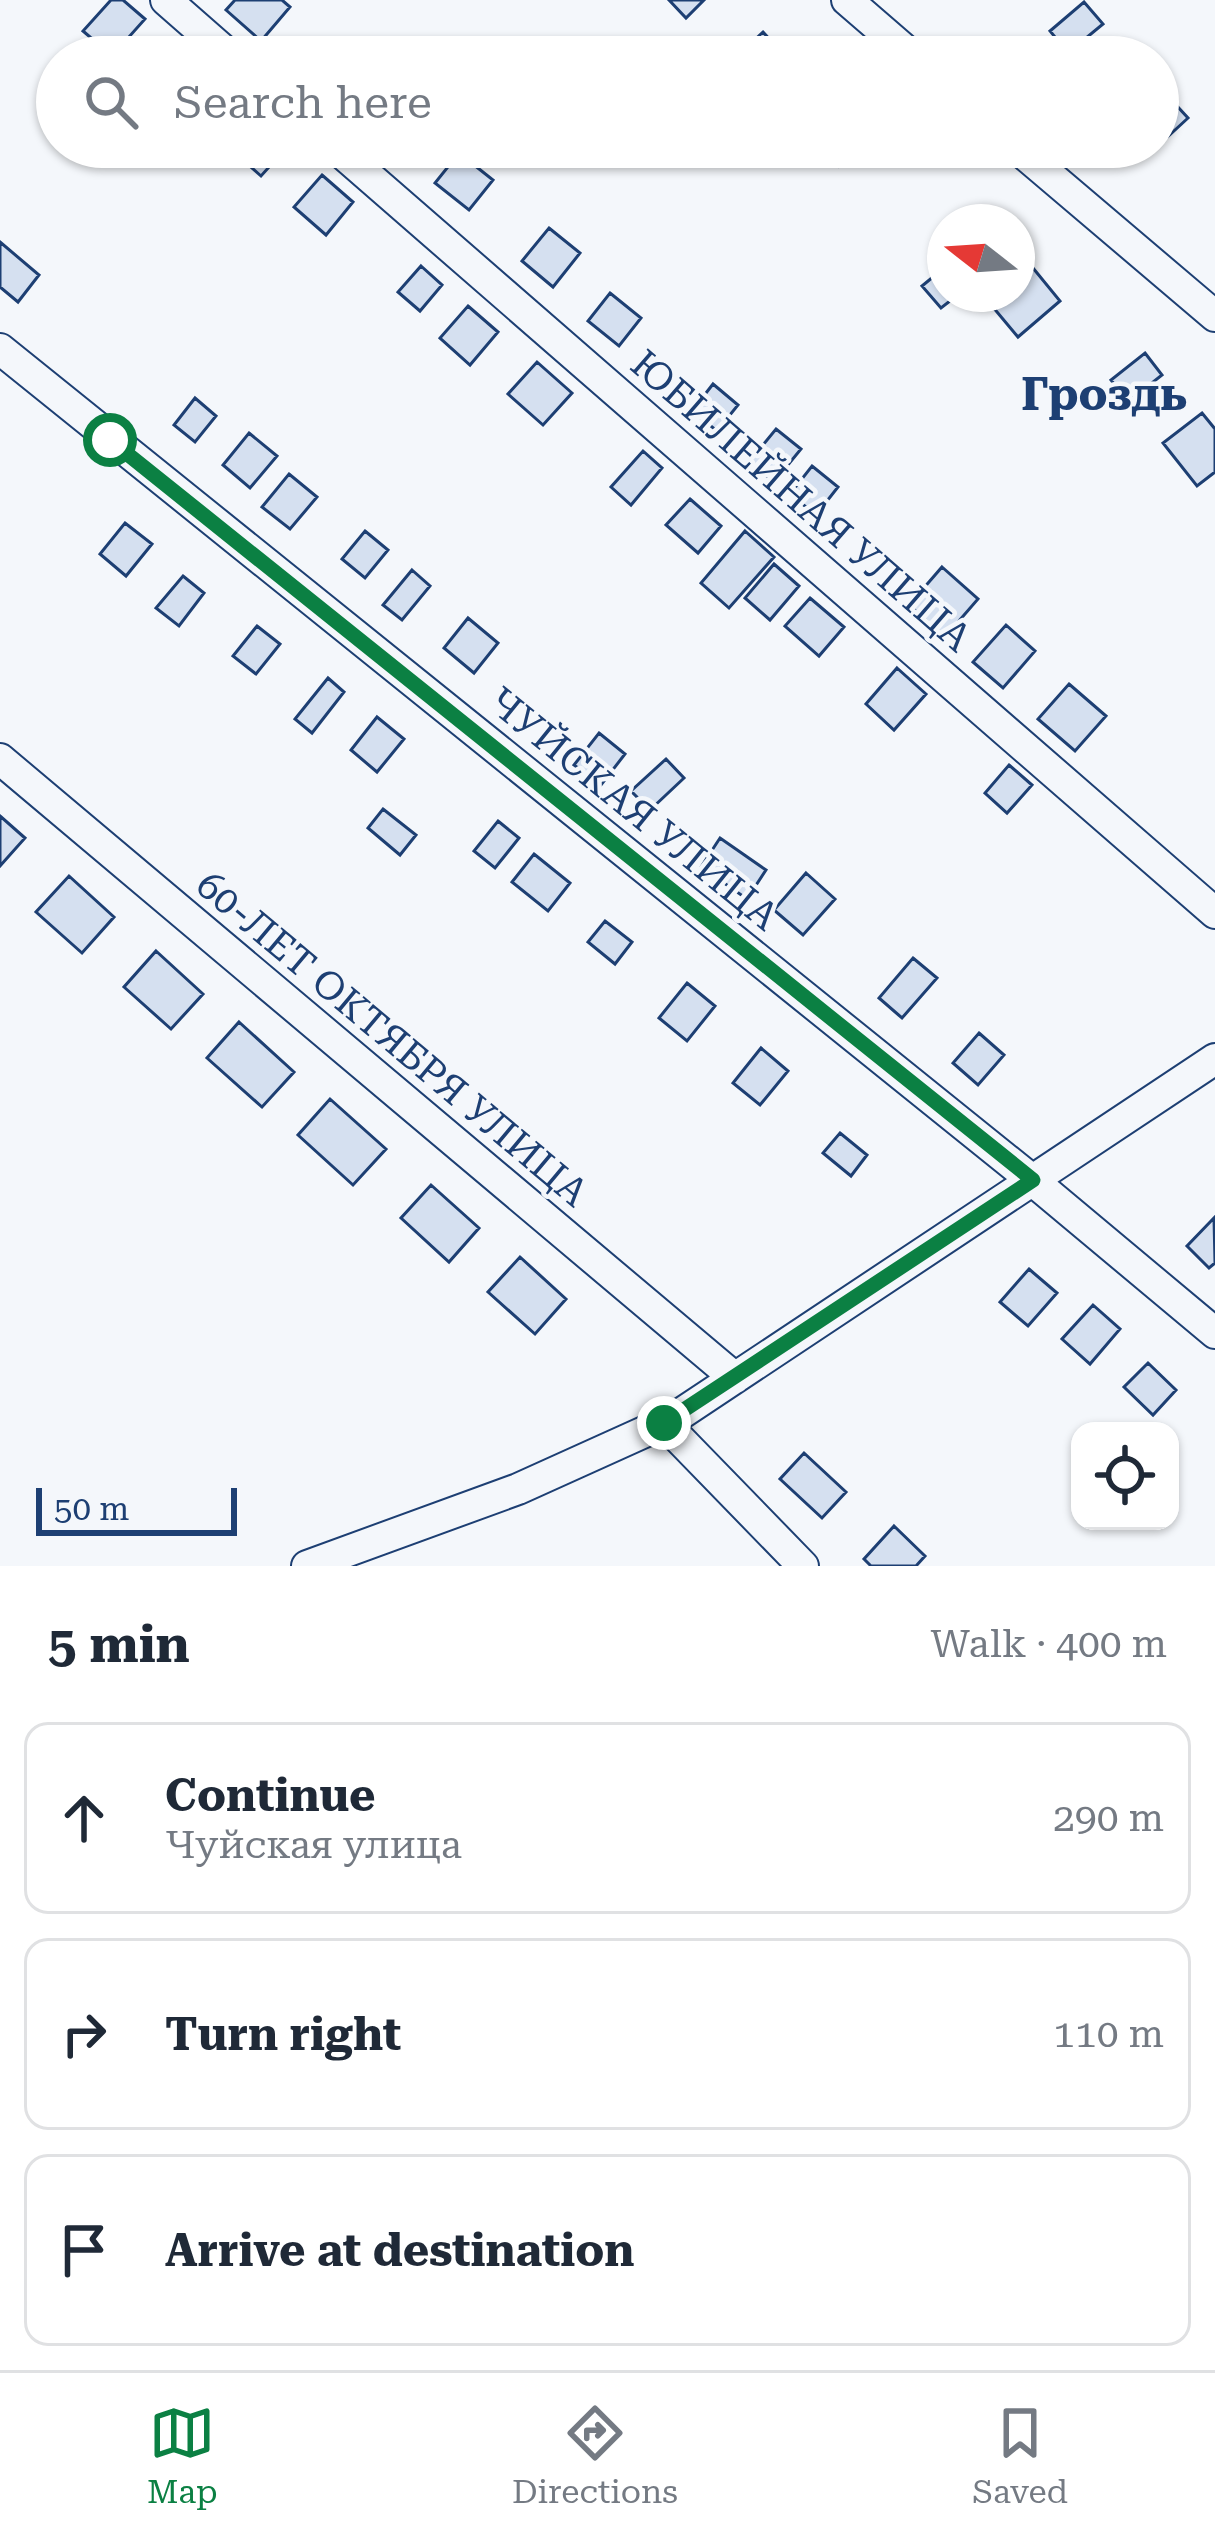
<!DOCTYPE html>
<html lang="en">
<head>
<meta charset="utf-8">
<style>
  body { margin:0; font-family:"Roboto Serif",serif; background:#f2f2f3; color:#1f2937 }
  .controls { position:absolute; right:36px; bottom:36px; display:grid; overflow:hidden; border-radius:24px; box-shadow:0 3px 9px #0004 }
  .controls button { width:108px; height:108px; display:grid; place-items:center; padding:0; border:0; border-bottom:3px solid #e0e1e3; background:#fff; color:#1f2937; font:60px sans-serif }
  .compass { position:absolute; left:927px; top:204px; width:108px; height:108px; border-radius:50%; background:#fff; box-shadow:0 3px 9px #0004; rotate:287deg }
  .scale { position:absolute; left:36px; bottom:30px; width:201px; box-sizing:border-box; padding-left:12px; border:6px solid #1d3f73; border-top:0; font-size:33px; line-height:42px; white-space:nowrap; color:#1d3f73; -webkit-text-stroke:9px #f4f7fb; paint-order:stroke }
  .stop { position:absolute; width:36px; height:36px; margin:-27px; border:9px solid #0b8043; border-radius:50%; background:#fff }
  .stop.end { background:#0b8043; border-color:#fff; box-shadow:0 3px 12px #0008 }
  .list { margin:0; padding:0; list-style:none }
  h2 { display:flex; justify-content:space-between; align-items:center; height:156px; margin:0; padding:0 48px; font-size:51px }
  h2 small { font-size:39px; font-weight:400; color:#747a83 }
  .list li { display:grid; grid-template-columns:78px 1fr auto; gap:36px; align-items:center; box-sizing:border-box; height:192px; margin:0 24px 24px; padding:0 24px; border:3px solid #e0e1e3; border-radius:24px }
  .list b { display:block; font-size:45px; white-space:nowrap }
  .list p { margin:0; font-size:39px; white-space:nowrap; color:#747a83 }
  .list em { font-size:39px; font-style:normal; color:#747a83 }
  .icon { flex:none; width:66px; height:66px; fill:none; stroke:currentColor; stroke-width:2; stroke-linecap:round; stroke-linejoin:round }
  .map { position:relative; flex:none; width:1215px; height:1566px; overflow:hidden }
  .search { position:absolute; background:#fff; box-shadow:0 3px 9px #0004; left:36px; right:36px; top:36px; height:132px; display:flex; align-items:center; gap:30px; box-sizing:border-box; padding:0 42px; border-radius:66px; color:#747a83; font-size:45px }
  .sheet { height:804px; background:#fff }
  nav { display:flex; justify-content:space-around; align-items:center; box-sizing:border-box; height:168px; border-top:3px solid #e0e1e3; background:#fff; font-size:33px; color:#747a83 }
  nav a { display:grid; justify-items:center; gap:6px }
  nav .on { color:#0b8043 }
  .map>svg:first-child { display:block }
  .building { fill:#d5e0f0; stroke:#1d3f73; stroke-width:3 }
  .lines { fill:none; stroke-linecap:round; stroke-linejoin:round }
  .minor-casing { stroke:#1d3f73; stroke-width:34 }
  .minor { stroke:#f4f7fb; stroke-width:30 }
  .route { stroke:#0b8043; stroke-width:15 }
  .labels { text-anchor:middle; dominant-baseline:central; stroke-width:9; stroke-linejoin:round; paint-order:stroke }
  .street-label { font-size:39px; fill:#1d3f73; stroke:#f4f7fb }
  .quarter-label { font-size:45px; font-weight:bold; fill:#1d3f73; stroke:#f4f7fb }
</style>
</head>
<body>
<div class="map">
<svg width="1215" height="1566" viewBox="0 0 1215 1566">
  <rect width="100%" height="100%" fill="#f4f7fb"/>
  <path class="building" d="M 111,0 L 123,0 L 145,19 L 112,56 L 83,31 Z
    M 235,0 L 282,0 L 290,7 L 261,41 L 226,10 Z
    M 669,0 L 704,0 L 686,18 Z
    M 1084,2 L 1103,24 L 1068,53 L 1050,31 Z
    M 763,32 L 786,57 L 736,57 Z
    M 328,41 L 348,57 L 315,57 Z
    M 1165,93 L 1188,118 L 1162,142 L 1158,138 L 1158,100 Z
    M 240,147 L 287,147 L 261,176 L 235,153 Z
    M 824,147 L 861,147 L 839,166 Z
    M 459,153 L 493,180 L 469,210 L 435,183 Z
    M 322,175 L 353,202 L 326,235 L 294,207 Z
    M 549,228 L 580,253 L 553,287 L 522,261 Z
    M 0,242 L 39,275 L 18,302 L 0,287 Z
    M 1024,257 L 1060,301 L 1018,337 L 982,294 L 1017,294 L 1017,263 Z
    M 421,266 L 442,285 L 420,311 L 398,292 Z
    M 945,267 L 945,294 L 959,294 L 941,308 L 922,286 Z
    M 610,293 L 641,318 L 619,346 L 588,321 Z
    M 468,306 L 498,332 L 470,365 L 440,338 Z
    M 1145,353 L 1162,375 L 1128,402 L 1111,380 Z
    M 537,362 L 572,393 L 543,425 L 508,394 Z
    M 713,384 L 738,405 L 717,431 L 692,411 Z
    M 195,398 L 216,416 L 195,442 L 174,425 Z
    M 1202,413 L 1215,429 L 1215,472 L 1197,486 L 1163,443 Z
    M 776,429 L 801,449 L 774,482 L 749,462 Z
    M 249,433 L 277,456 L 250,488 L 223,465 Z
    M 643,451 L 662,468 L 631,505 L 611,487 Z
    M 812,466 L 838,487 L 816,515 L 790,494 Z
    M 289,474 L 317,497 L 290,529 L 262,507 Z
    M 690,499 L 721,526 L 698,553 L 666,525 Z
    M 125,523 L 152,544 L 126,576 L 100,554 Z
    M 365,531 L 388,550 L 365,578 L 342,559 Z
    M 745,531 L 774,557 L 729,608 L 701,583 Z
    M 774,564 L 799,586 L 770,620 L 745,598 Z
    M 942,567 L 978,599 L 945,637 L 909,605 Z
    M 412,570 L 430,586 L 402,620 L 383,605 Z
    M 183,576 L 204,593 L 179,626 L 156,608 Z
    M 810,598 L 844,627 L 819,656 L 785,626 Z
    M 468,618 L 498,643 L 474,673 L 444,648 Z
    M 1006,625 L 1035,651 L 1003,688 L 973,662 Z
    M 257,626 L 280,644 L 256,674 L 233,656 Z
    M 897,668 L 926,694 L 894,730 L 866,704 Z
    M 328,678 L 344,692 L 312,733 L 295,719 Z
    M 1069,684 L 1106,716 L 1075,751 L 1038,719 Z
    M 377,717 L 404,739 L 377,772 L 351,750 Z
    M 599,733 L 625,754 L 601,785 L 574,765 Z
    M 666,759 L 684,778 L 650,810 L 631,791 Z
    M 1009,765 L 1032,785 L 1007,813 L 985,793 Z
    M 383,809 L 416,835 L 400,855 L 368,828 Z
    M 0,816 L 25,838 L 0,866 Z
    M 498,821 L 519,838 L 495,868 L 474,851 Z
    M 720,838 L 766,870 L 747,899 L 701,867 Z
    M 534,854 L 570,883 L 548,911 L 512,882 Z
    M 806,873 L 835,899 L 803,935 L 774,910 Z
    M 69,876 L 114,917 L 82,953 L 36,912 Z
    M 605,921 L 632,942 L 615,964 L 588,942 Z
    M 156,951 L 203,994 L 171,1029 L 124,987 Z
    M 913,958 L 937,978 L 902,1018 L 879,998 Z
    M 687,983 L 715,1006 L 687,1041 L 659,1018 Z
    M 239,1022 L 294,1072 L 262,1107 L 207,1058 Z
    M 979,1033 L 1004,1055 L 978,1085 L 953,1063 Z
    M 761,1048 L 788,1071 L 760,1105 L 733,1083 Z
    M 330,1099 L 386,1149 L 353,1185 L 298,1135 Z
    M 840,1133 L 867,1155 L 851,1176 L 823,1153 Z
    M 431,1185 L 479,1228 L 449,1262 L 401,1218 Z
    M 1214,1218 L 1215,1263 L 1209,1268 L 1187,1246 Z
    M 520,1257 L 566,1299 L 535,1334 L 488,1292 Z
    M 1029,1269 L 1057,1293 L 1028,1326 L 1000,1302 Z
    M 1093,1305 L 1120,1329 L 1090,1364 L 1062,1339 Z
    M 1148,1363 L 1176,1390 L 1153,1415 L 1124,1387 Z
    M 804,1453 L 846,1492 L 822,1518 L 780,1479 Z
    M 894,1526 L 925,1556 L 916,1566 L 871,1566 L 864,1559 Z"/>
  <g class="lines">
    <g class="minor-casing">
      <path id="minor" d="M 166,0 L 231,57
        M 847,0 L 913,57
        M 335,147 L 1215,913
        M 1016,147 L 1215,316
        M 0,349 L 1032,1180 L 1215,1333
        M 0,759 L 735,1378
        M 664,1423 L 803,1566
        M 307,1566 L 518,1489 L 673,1419 L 1215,1059"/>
    </g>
    <use href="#minor" class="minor"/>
  </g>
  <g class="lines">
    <path class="route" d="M 110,440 L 1033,1180 L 664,1423"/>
  </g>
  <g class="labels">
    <g class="street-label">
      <text transform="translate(801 501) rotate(41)">ЮБИЛЕЙНАЯ УЛИЦА</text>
      <text transform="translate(633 809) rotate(39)">ЧУЙСКАЯ УЛИЦА</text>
      <text transform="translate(392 1039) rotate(40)">60-ЛЕТ ОКТЯБРЯ УЛИЦА</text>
    </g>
    <g class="quarter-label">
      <text x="1104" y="394">Гроздь</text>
    </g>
  </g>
</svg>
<div class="controls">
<button><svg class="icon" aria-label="locate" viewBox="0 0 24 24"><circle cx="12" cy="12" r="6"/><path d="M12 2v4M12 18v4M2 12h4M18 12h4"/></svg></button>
</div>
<svg class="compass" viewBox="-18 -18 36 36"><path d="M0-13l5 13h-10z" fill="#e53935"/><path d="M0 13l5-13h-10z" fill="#747a83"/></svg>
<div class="scale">50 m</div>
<div class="stop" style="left:110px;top:440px"></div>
<div class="stop end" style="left:664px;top:1423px"></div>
<div class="search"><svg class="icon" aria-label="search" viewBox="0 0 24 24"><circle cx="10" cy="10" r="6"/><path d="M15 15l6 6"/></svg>Search here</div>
</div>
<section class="sheet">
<h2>5 min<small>Walk · 400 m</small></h2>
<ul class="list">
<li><svg class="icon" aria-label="ahead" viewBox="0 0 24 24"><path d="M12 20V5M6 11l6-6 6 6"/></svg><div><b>Continue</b><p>Чуйская улица</p></div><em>290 m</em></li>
<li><svg class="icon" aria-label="right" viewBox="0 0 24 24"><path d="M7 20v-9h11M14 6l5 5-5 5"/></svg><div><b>Turn right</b></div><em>110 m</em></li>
<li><svg class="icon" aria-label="arrive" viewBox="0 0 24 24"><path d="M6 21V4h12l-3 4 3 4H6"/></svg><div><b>Arrive at destination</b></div></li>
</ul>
</section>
<nav>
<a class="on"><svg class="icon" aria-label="map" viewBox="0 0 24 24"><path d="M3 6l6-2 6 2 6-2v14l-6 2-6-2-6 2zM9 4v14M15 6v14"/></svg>Map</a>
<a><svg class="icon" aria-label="directions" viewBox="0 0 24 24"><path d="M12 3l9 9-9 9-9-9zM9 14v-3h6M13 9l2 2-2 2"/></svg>Directions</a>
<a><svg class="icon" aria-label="saved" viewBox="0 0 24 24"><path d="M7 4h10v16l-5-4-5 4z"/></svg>Saved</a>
</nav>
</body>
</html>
